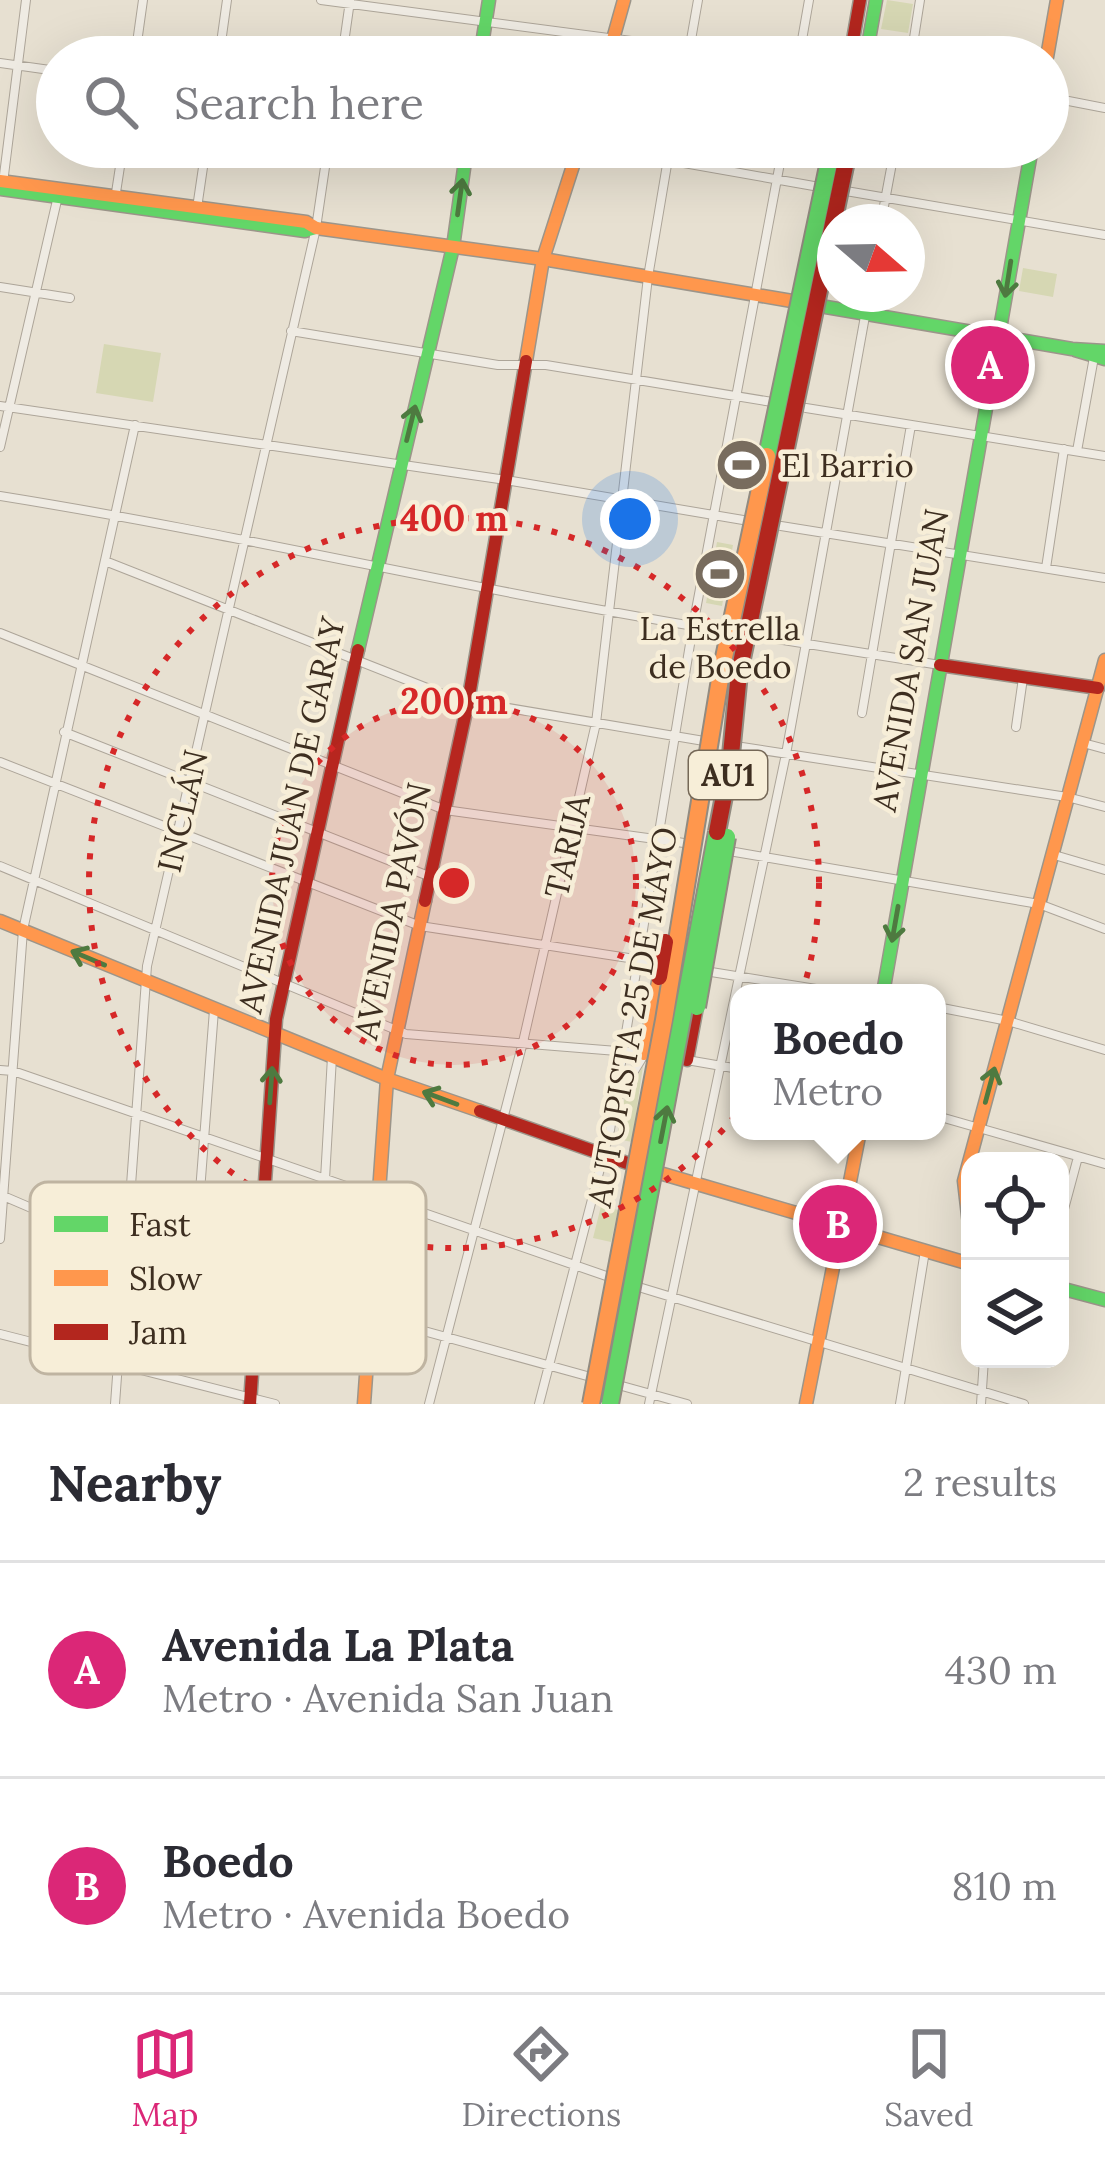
<!DOCTYPE html>
<html lang="en">
<head>
<meta charset="utf-8">
<style>
  body { margin:0; font-family:Lora,serif; background:#f7f7f7; color:#2b2b33 }
  .controls { position:absolute; right:36px; bottom:36px; display:grid; overflow:hidden; border-radius:24px; box-shadow:0 12px 48px #0002 }
  .controls button { width:108px; height:108px; display:grid; place-items:center; padding:0; border:0; border-bottom:3px solid #e1e1e2; background:#fff; color:#2b2b33; font:60px sans-serif }
  .compass { position:absolute; left:817px; top:204px; width:108px; height:108px; border-radius:50%; background:#fff; box-shadow:0 12px 48px #0002; rotate:110deg }
  .you { position:absolute; left:630px; top:519px; width:42px; height:42px; margin:-30px; border:9px solid #fff; border-radius:50%; background:#1a73e8; box-shadow:0 0 0 18px #1a73e833 }
  .badge { display:grid; place-items:center; width:78px; height:78px; border-radius:50%; background:#db2777; color:#fff; font-size:39px; font-weight:700 }
  .pin { position:absolute; translate:-50% -50%; border:6px solid #fff; box-shadow:0 3px 12px #0006 }
  .popup { position:absolute; left:730px; top:984px; width:216px; height:156px; box-sizing:border-box; display:grid; place-content:center; border-radius:24px; background:#fff; filter:drop-shadow(0 3px 9px #0005); font-size:39px; white-space:nowrap; color:#7c7c81 }
  .popup b { font-size:45px; color:#2b2b33 }
  .popup::after { content:''; position:absolute; left:50%; top:100%; margin-left:-24px; border:24px solid transparent; border-top-color:#fff }
  .list { margin:0; padding:0; list-style:none }
  h2 { display:flex; justify-content:space-between; align-items:center; height:156px; margin:0; padding:0 48px; font-size:51px }
  h2 small { font-size:39px; font-weight:400; color:#7c7c81 }
  .list li { display:grid; grid-template-columns:78px 1fr auto; gap:36px; align-items:center; box-sizing:border-box; height:216px; padding:0 48px; border-top:3px solid #e1e1e2 }
  .list b { display:block; font-size:45px; white-space:nowrap }
  .list p { margin:0; font-size:39px; white-space:nowrap; color:#7c7c81 }
  .list em { font-size:39px; font-style:normal; color:#7c7c81 }
  .icon { flex:none; width:66px; height:66px; fill:none; stroke:currentColor; stroke-width:2; stroke-linecap:round; stroke-linejoin:round }
  .map { position:relative; flex:none; width:1105px; height:1404px; overflow:hidden }
  .search { position:absolute; background:#fff; box-shadow:0 12px 48px #0002; left:36px; right:36px; top:36px; height:132px; display:flex; align-items:center; gap:30px; box-sizing:border-box; padding:0 42px; border-radius:66px; color:#7c7c81; font-size:45px }
  .sheet { height:588px; background:#fff }
  nav { display:flex; justify-content:space-around; align-items:center; box-sizing:border-box; height:168px; border-top:3px solid #e1e1e2; background:#fff; font-size:33px; color:#7c7c81 }
  nav a { display:grid; justify-items:center; gap:6px }
  nav .on { color:#db2777 }
  .map>svg:first-child { display:block }
  .green { fill:#d6d7b3 }
  .lines { fill:none; stroke-linecap:round; stroke-linejoin:round }
  .street-casing { stroke:#ada599; stroke-width:10 }
  .fast-casing { stroke:#9c958a; stroke-width:15 }
  .slow-casing { stroke:#9c958a; stroke-width:15 }
  .jam-casing { stroke:#9c958a; stroke-width:15 }
  .street { stroke:#efebe3; stroke-width:8 }
  .fast { stroke:#63d668; stroke-width:12 }
  .slow { stroke:#ff974d; stroke-width:12 }
  .jam { stroke:#b3261e; stroke-width:12 }
  .fast-bridge-casing { stroke:#928b80; stroke-width:20; stroke-linecap:butt }
  .slow-bridge-casing { stroke:#928b80; stroke-width:20; stroke-linecap:butt }
  .jam-bridge-casing { stroke:#928b80; stroke-width:20; stroke-linecap:butt }
  .fast-bridge { stroke:#63d668; stroke-width:16 }
  .slow-bridge { stroke:#ff974d; stroke-width:16 }
  .jam-bridge { stroke:#b3261e; stroke-width:16 }
  .oneway { stroke:#4e7a40 }
  .ring { fill:none; stroke:#d62828; stroke-width:6; stroke-dasharray:6 12 }
  .labels { text-anchor:middle; dominant-baseline:central; stroke-width:9; stroke-linejoin:round; paint-order:stroke }
  .shield { fill:#f7eed8; stroke:#756857; stroke-width:3 }
  .shield-label { font-size:30px; font-weight:bold; fill:#3d2e20 }
  .poi-label { font-size:33px; fill:#3d2e20; stroke:#f7eed8; text-anchor:start }
  .street-label { font-size:33px; fill:#3d2e20; stroke:#f7eed8 }
  .key { fill:#f7eed8; stroke:#bfb4a1; stroke-width:3 }
  .key-label { font-size:33px; fill:#3d2e20 }
  .centre { fill:#d62828; stroke:#f7eed8; stroke-width:6 }
  .ring-label { font-size:36px; text-anchor:middle; font-weight:bold; fill:#d62828; stroke:#f7eed8; stroke-width:9; stroke-linejoin:round; paint-order:stroke }
</style>
</head>
<body>
<div class="map">
<svg width="1105" height="1404" viewBox="0 0 1105 1404">
  <rect width="100%" height="100%" fill="#e7e0d1"/>
  <path class="green" d="M 887,0 L 913,4 L 908,33 L 881,29 Z
    M 1023,268 L 1057,274 L 1053,297 L 1019,291 Z
    M 104,344 L 161,353 L 153,402 L 96,393 Z
    M 717,542 L 733,545 L 722,606 L 706,603 Z
    M 643,1066 L 632,1142 L 617,1139 L 622,1104 Z
    M 601,1206 L 618,1210 L 611,1242 L 593,1238 Z"/>
  <g class="lines">
    <g class="street-casing">
      <path id="street" d="M 321,0 L 753,57
        M 135,57 L 143,0
        M 219,57 L 227,0
        M 342,57 L 350,1
        M 688,57 L 698,0
        M 799,57 L 809,0
        M 911,57 L 920,0
        M 0,63 L 57,71
        M 1048,97 L 1105,108
        M 593,147 L 825,188
        M 3,183 L 26,0
        M 840,190 L 1105,235
        M 115,199 L 123,147
        M 197,208 L 206,147
        M 881,222 L 895,147
        M 0,287 L 70,298
        M 291,331 L 498,365 L 546,365 L 772,402
        M 0,406 L 506,480 L 749,521
        M 806,408 L 1105,456
        M 0,447 L 58,196
        M 1077,451 L 1094,357
        M 0,496 C 244,535 485,593 730,632
        M 781,526 L 1105,578
        M 105,561 L 455,699 L 704,741
        M 1046,568 L 1064,449
        M 0,633 L 445,810 L 684,843
        M 751,635 L 940,665
        M 862,713 L 911,425
        M 1016,727 L 1023,678
        M 64,732 L 431,877
        M 1083,743 L 1105,749
        M 742,747 L 1067,797 L 1105,807
        M 0,762 L 420,926 L 661,963
        M 729,851 L 1039,904 L 1105,929
        M 1051,854 L 1105,870
        M 0,866 L 406,1034 L 642,1053
        M 705,971 L 841,993
        M 937,1007 L 1008,1021 L 1105,1050
        M 687,1060 L 739,1069
        M 0,1070 L 13,1071 L 612,1278
        M 617,1099 L 644,1055
        M 937,1116 L 1105,1164
        M 325,1179 L 332,1057
        M 1,1195 L 127,1249 L 587,1376
        M 1060,1224 L 1078,1157
        M 0,1239 L 23,930 L 135,425
        M 194,1269 L 214,1010
        M 632,1285 L 1024,1404
        M 121,1322 L 162,1326 L 253,1349 L 368,1362
        M 0,1334 L 275,1404
        M 622,1386 L 687,1404
        M 115,1404 L 147,966 L 316,228 L 328,147
        M 429,1404 L 523,1042 L 596,723 L 648,277 L 670,147
        M 539,1404 L 610,1130 L 693,626 L 783,147
        M 649,1404 L 786,754 L 869,294
        M 900,1404 L 925,1251
        M 981,1404 L 984,1359"/>
    </g>
    <g class="fast-casing">
      <path id="fast" d="M 480,57 L 489,0
        M 866,57 L 876,0
        M 0,189 L 305,231 L 316,228
        M 826,307 L 1072,349 L 1105,351
        M 1075,350 L 1105,359
        M 358,650 L 453,247 L 467,147
        M 883,993 L 1032,147
        M 1060,1288 L 1105,1300"/>
    </g>
    <g class="slow-casing">
      <path id="slow" d="M 608,57 L 624,0
        M 1047,57 L 1057,0
        M 0,181 L 306,222 L 316,228 L 543,259 L 792,301
        M 526,361 L 543,259 L 579,147
        M 0,921 L 387,1079 L 480,1111
        M 644,1054 L 659,977
        M 663,1174 L 970,1264
        M 970,1233 L 964,1181 L 1105,660
        M 364,1404 L 387,1079 L 425,901
        M 806,1404 L 860,1131"/>
    </g>
    <g class="jam-casing">
      <path id="jam" d="M 850,57 L 860,0
        M 940,665 L 1098,688
        M 425,901 L 468,702 L 526,361
        M 687,1060 L 697,1007
        M 480,1111 L 630,1164
        M 250,1404 L 276,1019 L 358,650"/>
    </g>
    <use href="#street" class="street"/>
    <use href="#fast" class="fast"/>
    <use href="#slow" class="slow"/>
    <use href="#jam" class="jam"/>
    <g class="fast-bridge-casing">
      <path id="fast-bridge" d="M 767,456 L 832,147
        M 697,1007 L 727,837
        M 610,1404 L 717,832"/>
    </g>
    <g class="slow-bridge-casing">
      <path id="slow-bridge" d="M 591,1404 L 664,1020 L 722,667 L 767,456"/>
    </g>
    <g class="jam-bridge-casing">
      <path id="jam-bridge" d="M 717,832 L 730,765 L 739,673 L 849,147
        M 659,977 L 665,942"/>
    </g>
    <use href="#fast-bridge" class="fast-bridge"/>
    <use href="#slow-bridge" class="slow-bridge"/>
    <use href="#jam-bridge" class="jam-bridge"/>
  </g>
  <defs><path id="oneway-shaft" d="M-6 0H5M1.5-3L5.5 0L1.5 3" fill="none" stroke-width="1.6" stroke-linecap="round" stroke-linejoin="round" transform="scale(3)"/></defs>
  <g class="oneway">
    <use href="#oneway-shaft" transform="translate(460 197) rotate(-82)"/>
    <use href="#oneway-shaft" transform="translate(1008 279) rotate(99)"/>
    <use href="#oneway-shaft" transform="translate(411 423) rotate(-76)"/>
    <use href="#oneway-shaft" transform="translate(895 924) rotate(100)"/>
    <use href="#oneway-shaft" transform="translate(88 958) rotate(-157)"/>
    <use href="#oneway-shaft" transform="translate(271 1085) rotate(-86)"/>
    <use href="#oneway-shaft" transform="translate(990 1085) rotate(-75)"/>
    <use href="#oneway-shaft" transform="translate(440 1098) rotate(-160)"/>
    <use href="#oneway-shaft" transform="translate(664 1124) rotate(-79)"/>
  </g>
  <circle cx="454" cy="883" r="182" fill="#d62828" fill-opacity=".12"/>
  <g class="ring">
    <circle cx="454" cy="883" r="182"/>
    <circle cx="454" cy="883" r="365"/>
  </g>
  <defs>
    <g id="stadium-disc" transform="scale(2.7)"><circle r="9.5" fill="#786c5e" stroke="#f7eed8"/><path d="M0-5a6.5 5 0 1 0 0 10a6.5 5 0 1 0 0-10ZM-3.5-1.8h7v3.6h-7Z" fill="#fff"/></g>
  </defs>
  <g fill-rule="evenodd">
    <use href="#stadium-disc" x="742" y="465"/>
    <use href="#stadium-disc" x="720" y="574"/>
  </g>
  <g class="labels">
    <rect class="shield" x="689" y="751" width="78" height="48" rx="9"/>
    <g class="shield-label">
      <text x="728" y="775">AU1</text>
    </g>
    <g class="poi-label">
      <text x="781" y="465">El Barrio</text>
      <text x="720" y="628" text-anchor="middle">La Estrella<tspan x="720" dy="38">de Boedo</tspan></text>
    </g>
    <g class="street-label">
      <text transform="translate(910 660) rotate(-80)">AVENIDA SAN JUAN</text>
      <text transform="translate(182 811) rotate(-77)">INCLÁN</text>
      <text transform="translate(291 815) rotate(-78)">AVENIDA JUAN DE GARAY</text>
      <text transform="translate(567 846) rotate(-77)">TARIJA</text>
      <text transform="translate(392 911) rotate(-78)">AVENIDA PAVÓN</text>
      <text transform="translate(632 1017) rotate(-80)">AUTOPISTA 25 DE MAYO</text>
    </g>
  </g>
  <rect x="30" y="1182" width="396" height="192" rx="18" class="key"/>
  <rect x="54" y="1216" width="54" height="16" fill="#63d668"/>
  <rect x="54" y="1270" width="54" height="16" fill="#ff974d"/>
  <rect x="54" y="1324" width="54" height="16" fill="#b3261e"/>
  <g class="key-label">
    <text x="129" y="1236">Fast</text>
    <text x="129" y="1290">Slow</text>
    <text x="129" y="1344">Jam</text>
  </g>
  <circle cx="454" cy="883" r="18" class="centre"/>
  <g class="ring-label">
    <text x="454" y="531">400 m</text>
    <text x="454" y="714">200 m</text>
  </g>
</svg>
<div class="controls">
<button><svg class="icon" aria-label="locate" viewBox="0 0 24 24"><circle cx="12" cy="12" r="6"/><path d="M12 2v4M12 18v4M2 12h4M18 12h4"/></svg></button>
<button><svg class="icon" aria-label="layers" viewBox="0 0 24 24"><path d="M12 4l9 5-9 5-9-5zM3 14l9 5 9-5"/></svg></button>
</div>
<svg class="compass" viewBox="-18 -18 36 36"><path d="M0-13l5 13h-10z" fill="#e53935"/><path d="M0 13l5-13h-10z" fill="#7c7c81"/></svg>
<div class="you"></div>
<div class="pin badge" style="left:990px;top:365px">A</div>
<div class="pin badge" style="left:838px;top:1224px">B</div>
<div class="popup"><b>Boedo</b>Metro</div>
<div class="search"><svg class="icon" aria-label="search" viewBox="0 0 24 24"><circle cx="10" cy="10" r="6"/><path d="M15 15l6 6"/></svg>Search here</div>
</div>
<section class="sheet">
<h2>Nearby<small>2 results</small></h2>
<ul class="list">
<li><span class="badge">A</span><div><b>Avenida La Plata</b><p>Metro · Avenida San Juan</p></div><em>430 m</em></li>
<li><span class="badge">B</span><div><b>Boedo</b><p>Metro · Avenida Boedo</p></div><em>810 m</em></li>
</ul>
</section>
<nav>
<a class="on"><svg class="icon" aria-label="map" viewBox="0 0 24 24"><path d="M3 6l6-2 6 2 6-2v14l-6 2-6-2-6 2zM9 4v14M15 6v14"/></svg>Map</a>
<a><svg class="icon" aria-label="directions" viewBox="0 0 24 24"><path d="M12 3l9 9-9 9-9-9zM9 14v-3h6M13 9l2 2-2 2"/></svg>Directions</a>
<a><svg class="icon" aria-label="saved" viewBox="0 0 24 24"><path d="M7 4h10v16l-5-4-5 4z"/></svg>Saved</a>
</nav>
</body>
</html>
